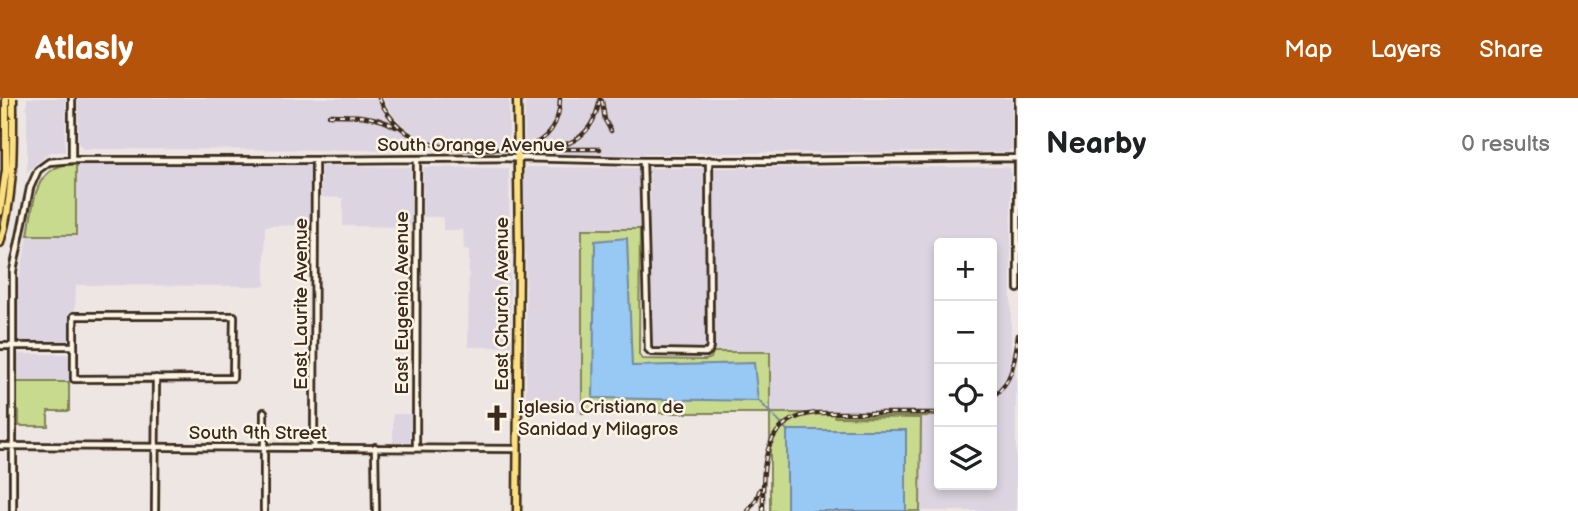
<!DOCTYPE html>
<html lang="en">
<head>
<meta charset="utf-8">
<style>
  body { margin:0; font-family:"Balsamiq Sans",sans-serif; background:#f2f2f2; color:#202124 }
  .controls { position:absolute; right:21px; bottom:21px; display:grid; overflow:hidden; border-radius:7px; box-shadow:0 4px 10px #0003 }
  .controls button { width:63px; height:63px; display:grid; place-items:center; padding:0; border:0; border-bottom:2px solid #e0e0e0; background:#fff; color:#202124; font:35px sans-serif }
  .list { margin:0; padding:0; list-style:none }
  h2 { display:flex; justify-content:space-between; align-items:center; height:91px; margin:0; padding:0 28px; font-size:30px }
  h2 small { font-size:23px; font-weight:400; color:#757577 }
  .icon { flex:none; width:38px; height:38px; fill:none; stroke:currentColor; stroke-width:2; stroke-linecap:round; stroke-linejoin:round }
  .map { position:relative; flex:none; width:1018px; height:413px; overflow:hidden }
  header { display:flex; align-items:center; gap:42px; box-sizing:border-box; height:98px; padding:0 35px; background:#b45309; color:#fff }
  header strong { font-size:33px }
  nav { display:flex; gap:38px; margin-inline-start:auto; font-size:24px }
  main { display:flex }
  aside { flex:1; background:#fff }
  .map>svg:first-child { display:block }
  .built { fill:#dcd5e1 }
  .green { fill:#c7da8e; stroke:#818256; stroke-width:2 }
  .water { fill:#98c8f4; stroke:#73899e; stroke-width:2 }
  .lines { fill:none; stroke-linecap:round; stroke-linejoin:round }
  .stream { stroke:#73899e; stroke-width:2 }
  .minor-casing { stroke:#3b2a1e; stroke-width:10 }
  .major-casing { stroke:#3b2a1e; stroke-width:11 }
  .minor { stroke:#fcf5e5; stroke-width:4.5 }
  .major { stroke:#fce080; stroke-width:6 }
  .rail-casing { stroke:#3b2a1e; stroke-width:4.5 }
  .rail { stroke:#fcf5e5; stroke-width:2; stroke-dasharray:5; stroke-linecap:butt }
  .major-bridge-casing { stroke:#3b2a1e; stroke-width:11; stroke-linecap:butt }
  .major-bridge { stroke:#fce080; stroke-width:6 }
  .labels { text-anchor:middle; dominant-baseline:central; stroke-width:5; stroke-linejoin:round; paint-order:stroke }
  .street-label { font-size:19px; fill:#3b2a1e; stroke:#fcf5e5 }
  .poi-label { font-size:19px; fill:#3b2a1e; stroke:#fcf5e5; text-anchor:start }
</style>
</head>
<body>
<header>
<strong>Atlasly</strong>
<nav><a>Map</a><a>Layers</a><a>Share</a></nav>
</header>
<main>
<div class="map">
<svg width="1018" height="413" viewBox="0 0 1018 413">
  <rect width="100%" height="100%" fill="#ede6e3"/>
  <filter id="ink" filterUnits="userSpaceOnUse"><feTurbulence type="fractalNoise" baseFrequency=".0143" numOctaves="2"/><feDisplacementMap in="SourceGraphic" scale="14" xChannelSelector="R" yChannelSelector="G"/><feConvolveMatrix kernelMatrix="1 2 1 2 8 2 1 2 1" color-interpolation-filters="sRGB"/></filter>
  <g filter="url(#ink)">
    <path class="built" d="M 27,0 L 66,0 L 65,54 L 50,54 L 27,74 Z
      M 78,0 L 377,0 L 385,14 L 394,27 L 413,42 L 413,52 L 83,51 L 78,45 Z
      M 383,0 L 509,0 L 509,51 L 453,50 L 432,45 L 413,35 L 400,25 L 392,16 Z
      M 525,0 L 1012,0 L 1012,50 L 1008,54 L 691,55 L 690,56 L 524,56 Z
      M 76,67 L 307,67 L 310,69 L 310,127 L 265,128 L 265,188 L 76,187 L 75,213 L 70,213 L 69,242 L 68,244 L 20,244 L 18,242 L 18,187 L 28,137 L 76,137 Z
      M 323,68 L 411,69 L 411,129 L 343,128 L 343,100 L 321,99 L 321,70 Z
      M 424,69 L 509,70 L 511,249 L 468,249 L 469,152 L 464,151 L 463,132 L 443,132 L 443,119 L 423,119 L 423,71 Z
      M 527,69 L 637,70 L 640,73 L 640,131 L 582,131 L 582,315 L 526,315 L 526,156 L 524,89 L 525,71 Z
      M 1008,69 L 1011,71 L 1011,266 L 1013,259 L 1016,273 L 1016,413 L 920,413 L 921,318 L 939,318 L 939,387 L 992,387 L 992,145 L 939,145 L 939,315 L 770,315 L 770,255 L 713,254 L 713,212 L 715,212 L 715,192 L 713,192 L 713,70 Z
      M 650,70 L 706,70 L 705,254 L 649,254 Z
      M 19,256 L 66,256 L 69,257 L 69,284 L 17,284 L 17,258 Z
      M 393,316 L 411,316 L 410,344 L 393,345 Z"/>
    <path class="green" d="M 64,67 L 76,67 L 76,137 L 28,137 C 33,111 32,74 64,67 Z
      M 582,131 L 640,131 L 639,256 L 642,261 L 706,262 L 711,260 L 713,254 L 770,254 L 770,315 L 939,315 L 939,318 L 833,319 L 921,320 L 920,413 L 770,413 L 770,315 L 582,315 Z
      M 17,284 L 69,284 L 69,313 L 48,313 L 48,328 L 19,328 L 19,313 L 17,312 Z"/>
    <path class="water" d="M 627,140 L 632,268 L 754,265 L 758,303 L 593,300 L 595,143 Z
      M 787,332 L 906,332 L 906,413 L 787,413 Z"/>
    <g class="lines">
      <path class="stream" d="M 758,302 L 788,333"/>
      <g class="minor-casing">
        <path id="minor" d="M 72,0 L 72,62
          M 1018,0 L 1018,191
          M 643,63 L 648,251 L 651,254 L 706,255 L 709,253 L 710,248 L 709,62
          M 74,218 L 234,218 L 233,280 L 74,281 Z
          M 0,248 L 74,248
          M 0,348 L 517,351
          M 375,349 L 376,413
          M 314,350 L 315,62
          M 416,350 L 417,61
          M 13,413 L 13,173 L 30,90 L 38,72 L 49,64 L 72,62 L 315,62 L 518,60 L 643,63 L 769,63 L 1018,60
          M 155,413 L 156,280
          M 264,413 L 264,314"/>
      </g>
      <g class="major-casing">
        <path id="major" d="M 0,114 L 6,72 L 6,21
          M 0,145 C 13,102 13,60 13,16
          M 517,413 L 519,153 L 517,0"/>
      </g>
      <use href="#minor" class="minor"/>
      <use href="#major" class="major"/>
      <g class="rail-casing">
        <path id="rail" d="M 379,0 C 404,54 453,52 504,51 C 547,51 591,56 600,0
          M 602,3 L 605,22 L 611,33
          M 329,17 C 353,17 375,17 396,29
          M 524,50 C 549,43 560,24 560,0
          M 561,51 L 600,51
          M 992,300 C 1013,284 1015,262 1018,237
          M 748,413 L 756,402 L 760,391
          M 763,413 C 763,370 760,320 817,315 L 939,315"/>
      </g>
      <use href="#rail" class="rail"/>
      <g class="major-bridge-casing">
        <path id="major-bridge" d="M 13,0 L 13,16
          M 6,21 L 6,0"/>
      </g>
      <use href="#major-bridge" class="major-bridge"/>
    </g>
  </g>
  <defs>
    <g id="church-bare" transform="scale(2.1)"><path d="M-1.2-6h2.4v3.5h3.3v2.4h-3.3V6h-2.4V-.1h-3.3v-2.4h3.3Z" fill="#3b2a1e" stroke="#fcf5e5" stroke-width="2.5" paint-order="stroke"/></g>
  </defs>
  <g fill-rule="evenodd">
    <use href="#church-bare" x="497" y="320"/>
  </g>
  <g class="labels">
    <g class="street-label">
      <text x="471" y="47">South Orange Avenue</text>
      <text transform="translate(402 205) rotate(-90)">East Eugenia Avenue</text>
      <text transform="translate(301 206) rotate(-90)">East Laurite Avenue</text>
      <text transform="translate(502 206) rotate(-90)">East Church Avenue</text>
      <text x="258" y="335">South 9th Street</text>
    </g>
    <g class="poi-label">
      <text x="518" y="309">Iglesia Cristiana de<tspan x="518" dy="22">Sanidad y Milagros</tspan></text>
    </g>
  </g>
</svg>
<div class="controls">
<button>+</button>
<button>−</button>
<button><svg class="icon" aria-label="locate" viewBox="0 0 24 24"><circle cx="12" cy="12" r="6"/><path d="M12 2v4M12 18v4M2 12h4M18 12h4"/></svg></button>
<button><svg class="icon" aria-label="layers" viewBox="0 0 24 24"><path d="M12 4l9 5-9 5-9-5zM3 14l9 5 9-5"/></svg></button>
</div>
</div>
<aside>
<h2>Nearby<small>0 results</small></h2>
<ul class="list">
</ul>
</aside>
</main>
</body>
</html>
